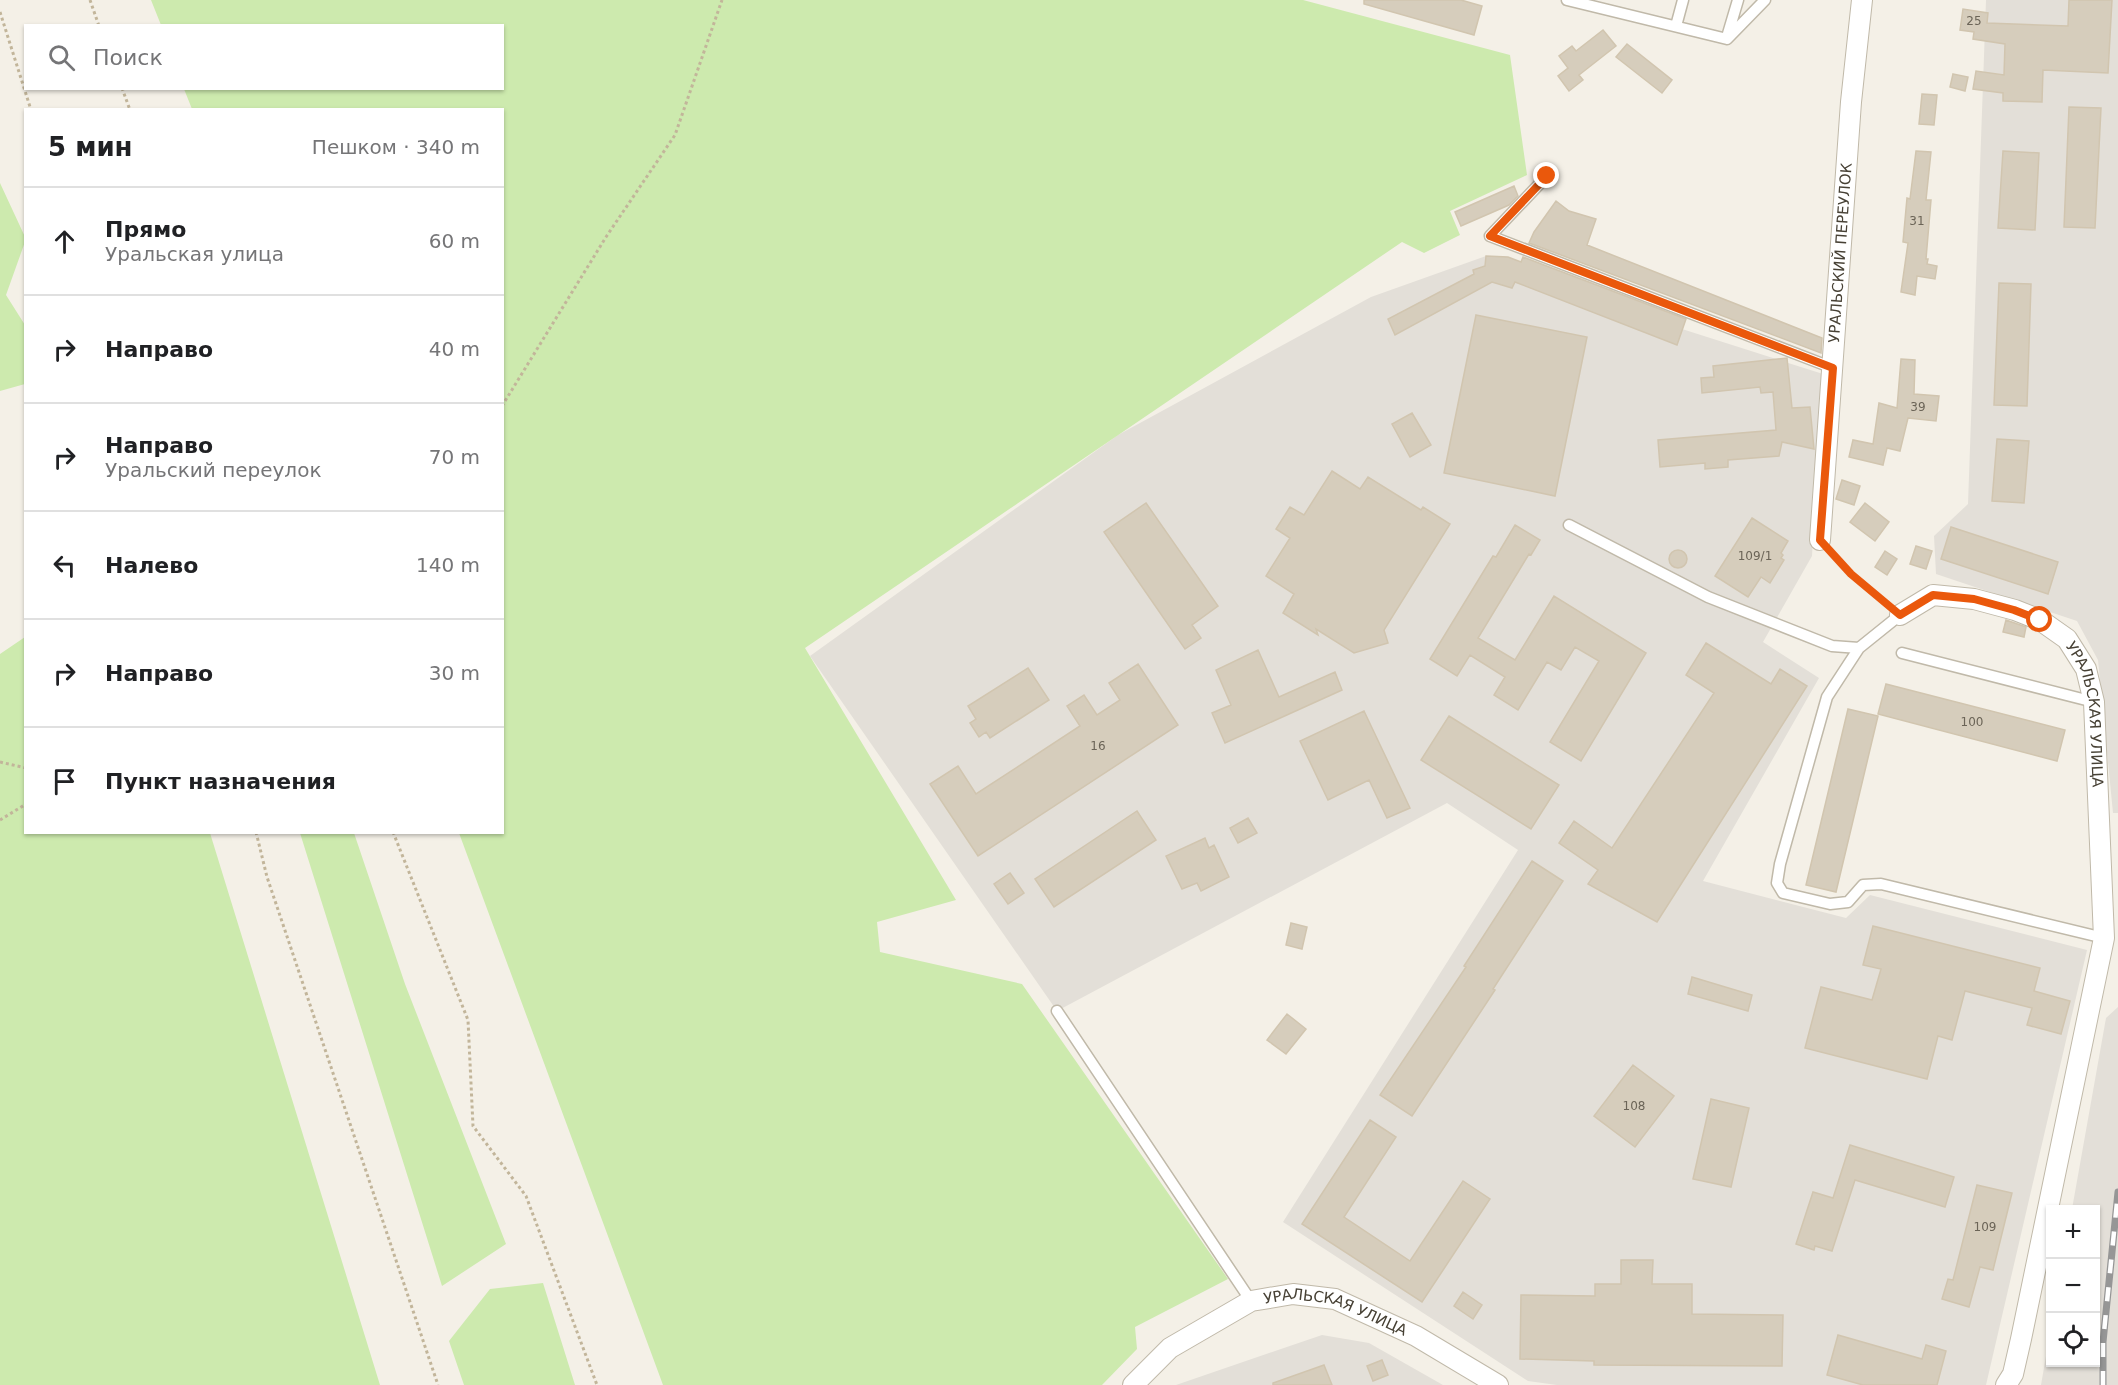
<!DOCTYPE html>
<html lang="ru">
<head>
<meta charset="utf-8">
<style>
  body { margin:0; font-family:"DejaVu Sans",sans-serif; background:#f2f2f2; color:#202124 }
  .controls { position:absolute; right:18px; bottom:18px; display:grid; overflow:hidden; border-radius:0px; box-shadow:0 2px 4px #0004 }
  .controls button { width:54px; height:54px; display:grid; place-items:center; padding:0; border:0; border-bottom:2px solid #e0e0e0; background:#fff; color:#202124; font:30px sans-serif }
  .stop { position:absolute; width:18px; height:18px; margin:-14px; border:4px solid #ea580c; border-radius:50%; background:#fff }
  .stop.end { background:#ea580c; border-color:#fff; box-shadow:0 2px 6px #0008 }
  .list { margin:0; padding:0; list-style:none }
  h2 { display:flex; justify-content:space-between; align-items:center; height:78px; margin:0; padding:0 24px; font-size:26px }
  h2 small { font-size:20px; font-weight:400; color:#757577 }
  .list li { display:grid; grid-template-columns:39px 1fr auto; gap:18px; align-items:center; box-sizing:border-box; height:108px; padding:0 24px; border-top:2px solid #e0e0e0 }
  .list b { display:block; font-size:22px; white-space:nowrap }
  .list p { margin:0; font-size:20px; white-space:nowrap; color:#757577 }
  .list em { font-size:20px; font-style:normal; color:#757577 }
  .icon { flex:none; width:33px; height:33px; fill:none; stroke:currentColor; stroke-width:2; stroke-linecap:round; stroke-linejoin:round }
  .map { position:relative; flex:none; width:2118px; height:1385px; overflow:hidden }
  .search { position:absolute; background:#fff; box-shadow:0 2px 4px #0004; left:24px; top:24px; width:480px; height:66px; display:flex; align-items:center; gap:15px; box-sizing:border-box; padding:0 21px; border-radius:0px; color:#757577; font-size:22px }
  .panel { position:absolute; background:#fff; box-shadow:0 2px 4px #0004; left:24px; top:108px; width:480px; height:726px; border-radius:0px }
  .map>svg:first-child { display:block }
  .industrial { fill:#e3dfd8 }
  .green { fill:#cdeaae }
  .building { fill:#d6cdbc; stroke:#d1c5af; stroke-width:1.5 }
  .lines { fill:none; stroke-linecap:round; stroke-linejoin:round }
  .service-casing { stroke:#c0b9a9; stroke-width:13 }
  .minor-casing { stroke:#c0b9a9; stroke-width:22 }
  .path { stroke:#c2b59a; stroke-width:3; stroke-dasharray:3 3; stroke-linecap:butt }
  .service { stroke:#fff; stroke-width:10 }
  .minor { stroke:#fff; stroke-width:20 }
  .rail-casing { stroke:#969696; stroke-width:7 }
  .rail { stroke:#fff; stroke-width:4.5; stroke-dasharray:14; stroke-linecap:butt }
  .route { stroke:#ea580c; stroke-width:8 }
  .labels { text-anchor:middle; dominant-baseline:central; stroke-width:4.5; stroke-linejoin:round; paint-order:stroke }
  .number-label { font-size:12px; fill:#6b6457 }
  .street-label { font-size:15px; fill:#474135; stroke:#fff }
</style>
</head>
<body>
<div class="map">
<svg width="2118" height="1385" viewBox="0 0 2118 1385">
  <rect width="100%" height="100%" fill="#f4f0e7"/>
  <path class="industrial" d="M 1986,0 L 2118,0 L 2118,813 L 2113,813 L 2098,660 L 2077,621 L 1936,574 L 1934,536 L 1968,504 Z
    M 1486,256 L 1508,257 L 1682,329 L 1823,374 L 1812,556 L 1763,642 L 1819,678 L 1703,881 L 1846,918 L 1870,895 L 2087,950 L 1986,1385 L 1557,1385 L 1528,1381 L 1283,1222 L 1518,850 L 1447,803 L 1057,1011 L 810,656 L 1118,435 L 1371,297 Z
    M 2118,1007 L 2118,1385 L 2041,1385 L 2050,1333 L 2050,1362 L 2096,1362 L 2096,1210 L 2072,1209 L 2106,1018 Z
    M 1322,1335 L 1369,1343 L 1443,1385 L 1176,1385 Z"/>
  <path class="green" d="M 151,0 L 1303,0 L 1510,55 L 1527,175 L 1450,211 L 1460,235 L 1424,253 L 1402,242 L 805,648 L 956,900 L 877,922 L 880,952 L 1022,984 L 1228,1279 L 1135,1327 L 1137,1349 L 1102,1385 L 663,1385 L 459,833 L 502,832 L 502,110 L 192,109 L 184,89 L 502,88 L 502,26 L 161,25 Z
    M 0,183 L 26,239 L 6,295 L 25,325 L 25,384 L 0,391 Z
    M 25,637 L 26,832 L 210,833 L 380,1385 L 0,1385 L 0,654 Z
    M 300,833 L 354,833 L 405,984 L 506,1244 L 442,1286 Z
    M 543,1283 L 575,1385 L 464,1385 L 449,1341 L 490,1289 Z"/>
  <path class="building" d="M 1364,0 L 1461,0 L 1482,6 L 1474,35 L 1364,4 Z
    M 2069,0 L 2112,0 L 2108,73 L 2043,70 L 2042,102 L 2003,101 L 2003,93 L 1973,89 L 1976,71 L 2004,75 L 2005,44 L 1973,39 L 1974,32 L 1960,30 L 1963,9 L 1988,13 L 1987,23 L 2068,26 Z
    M 1603,30 L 1616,46 L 1579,75 L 1583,80 L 1569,91 L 1558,76 L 1568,68 L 1559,56 L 1572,46 L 1576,51 Z
    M 1627,44 L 1672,80 L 1662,93 L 1616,57 Z
    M 1953,74 L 1968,77 L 1965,91 L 1950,87 Z
    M 1922,94 L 1937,95 L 1934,125 L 1919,124 Z
    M 2069,107 L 2101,108 L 2095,228 L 2064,227 Z
    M 1916,151 L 1931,152 L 1926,200 L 1931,200 L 1926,259 L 1928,259 L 1927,264 L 1937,266 L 1935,279 L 1917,276 L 1915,295 L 1901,292 L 1908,243 L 1903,242 L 1907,198 L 1910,199 Z
    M 2003,151 L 2039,153 L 2035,230 L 1998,228 Z
    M 1514,186 L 1518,196 L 1509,205 L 1461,226 L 1455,212 Z
    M 1556,201 L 1569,211 L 1596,219 L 1587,245 L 1822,338 L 1821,353 L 1529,243 L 1534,232 Z
    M 1486,256 L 1508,257 L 1521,262 L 1523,257 L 1686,319 L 1677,345 L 1515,282 L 1512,288 L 1492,282 L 1395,335 L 1388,319 L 1474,274 L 1473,270 L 1485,266 Z
    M 1999,283 L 2031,284 L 2027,406 L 1994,405 Z
    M 1476,315 L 1587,337 L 1555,496 L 1444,473 Z
    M 1787,358 L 1792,408 L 1810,407 L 1814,449 L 1782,442 L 1779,456 L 1728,460 L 1728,467 L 1705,469 L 1705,463 L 1660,467 L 1658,440 L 1776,430 L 1773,392 L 1761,393 L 1760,387 L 1702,393 L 1701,378 L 1714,377 L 1713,366 Z
    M 1901,359 L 1915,360 L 1914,394 L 1939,396 L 1936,421 L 1908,418 L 1900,451 L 1887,448 L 1883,465 L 1849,457 L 1853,440 L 1873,444 L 1879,403 L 1897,408 Z
    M 1412,413 L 1431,445 L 1410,457 L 1392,424 Z
    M 1997,439 L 2029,441 L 2024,503 L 1992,501 Z
    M 1332,471 L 1360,489 L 1368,477 L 1421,510 L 1423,507 L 1450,524 L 1384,630 L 1388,643 L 1354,653 L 1316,629 L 1318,635 L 1283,613 L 1294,594 L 1266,576 L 1290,538 L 1276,529 L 1290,507 L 1304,515 Z
    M 1842,480 L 1860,486 L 1854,505 L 1836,499 Z
    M 1146,503 L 1218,606 L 1192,625 L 1201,638 L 1185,649 L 1104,532 Z
    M 1865,503 L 1889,522 L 1875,541 L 1850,522 Z
    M 1752,518 L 1788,541 L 1781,553 L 1783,555 L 1781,558 L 1784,560 L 1770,583 L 1761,577 L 1748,597 L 1715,576 Z
    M 1515,525 L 1540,540 L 1531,555 L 1529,554 L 1478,638 L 1515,660 L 1554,596 L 1646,653 L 1581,761 L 1550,742 L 1599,661 L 1575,647 L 1561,670 L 1547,662 L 1518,710 L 1494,695 L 1505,677 L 1470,655 L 1457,676 L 1430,659 L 1493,556 L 1496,557 Z
    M 1951,527 L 2058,562 L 2048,594 L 1941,559 Z
    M 1916,546 L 1932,551 L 1926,569 L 1910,564 Z
    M1669 559a9 9 0 1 1 18 0a9 9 0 1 1-18 0Z
    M 1885,551 L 1897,559 L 1887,575 L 1875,567 Z
    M 2006,620 L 2026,627 L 2024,637 L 2003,632 Z
    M 1706,643 L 1771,684 L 1780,669 L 1807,686 L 1657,922 L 1588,884 L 1598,870 L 1559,843 L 1574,821 L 1612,848 L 1714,693 L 1686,675 Z
    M 1258,650 L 1279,697 L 1335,672 L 1342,690 L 1225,743 L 1212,713 L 1231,705 L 1216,670 Z
    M 1138,664 L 1178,725 L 978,856 L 930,784 L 958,766 L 976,794 L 1080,726 L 1067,706 L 1084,695 L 1097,715 L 1120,700 L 1109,683 Z
    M 1028,668 L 1049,700 L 990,738 L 986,732 L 979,737 L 970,723 L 976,719 L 968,706 Z
    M 1886,684 L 2065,730 L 2057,761 L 1878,714 Z
    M 1848,709 L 1878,716 L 1836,892 L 1806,885 Z
    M 1364,711 L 1410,808 L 1387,818 L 1369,780 L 1328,800 L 1300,741 Z
    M 1449,716 L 1559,785 L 1531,829 L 1421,760 Z
    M 1137,811 L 1156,840 L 1054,907 L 1035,879 Z
    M 1248,818 L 1257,833 L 1238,843 L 1230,828 Z
    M 1205,838 L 1209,848 L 1214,845 L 1229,877 L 1201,891 L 1197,883 L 1182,889 L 1166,856 Z
    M 1532,861 L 1563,881 L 1493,989 L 1495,990 L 1412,1116 L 1380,1095 L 1466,967 L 1464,966 Z
    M 1010,873 L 1024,893 L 1008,904 L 994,884 Z
    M 1291,923 L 1307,927 L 1302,949 L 1286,945 Z
    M 1873,926 L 2040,968 L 2034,991 L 2070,1001 L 2061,1034 L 2027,1025 L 2032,1008 L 1965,991 L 1952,1040 L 1938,1036 L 1927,1079 L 1805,1048 L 1821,987 L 1872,1000 L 1881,969 L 1863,965 Z
    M 1692,977 L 1752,995 L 1748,1011 L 1688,994 Z
    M 1287,1014 L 1306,1029 L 1286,1054 L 1267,1040 Z
    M 1633,1065 L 1674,1096 L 1635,1147 L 1594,1116 Z
    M 1711,1099 L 1749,1108 L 1731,1187 L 1693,1179 Z
    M 1370,1120 L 1396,1137 L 1344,1217 L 1410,1261 L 1463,1181 L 1490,1199 L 1422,1302 L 1302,1224 Z
    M 1850,1145 L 1954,1177 L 1945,1207 L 1855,1180 L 1832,1251 L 1815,1246 L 1814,1250 L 1796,1244 L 1813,1192 L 1833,1198 Z
    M 1977,1185 L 2012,1193 L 1993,1270 L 1980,1267 L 1969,1307 L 1942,1299 L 1948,1279 L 1953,1280 Z
    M 1621,1260 L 1653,1260 L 1652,1284 L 1692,1284 L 1692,1314 L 1783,1315 L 1782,1366 L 1594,1365 L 1594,1361 L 1520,1359 L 1521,1295 L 1595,1296 L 1595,1284 L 1621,1284 Z
    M 1463,1292 L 1482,1305 L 1473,1319 L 1454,1306 Z
    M 1838,1335 L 1922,1359 L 1926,1345 L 1946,1351 L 1937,1385 L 1863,1385 L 1827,1375 Z
    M 1382,1360 L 1388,1375 L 1373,1381 L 1367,1366 Z
    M 1324,1365 L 1332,1385 L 1273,1385 L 1273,1383 Z"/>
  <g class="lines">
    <g class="service-casing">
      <path id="service" d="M 1567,0 L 1727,39 L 1765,0
        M 1676,26 L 1683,0
        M 1727,37 L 1738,0
        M 1547,176 L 1490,236 L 1833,368
        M 1569,525 L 1708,597 L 1832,646 L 1859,648 L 1900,615
        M 1859,648 L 1827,697 L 1780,864 L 1777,883 L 1783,893 L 1830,904 L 1848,902 L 1863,885 L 1881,884 L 2104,938
        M 1902,653 L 2094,702
        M 1057,1011 L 1251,1301"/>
    </g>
    <g class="minor-casing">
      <g id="minor">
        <path id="s1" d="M 1820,540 L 1851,102 L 1862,0"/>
        <path id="s2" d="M 1900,615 L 1933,595 L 1974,599 L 2015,610 L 2040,620 L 2067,639 L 2086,669 L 2094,702 L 2104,938 L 2021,1339 L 2013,1374 L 2006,1385"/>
        <path id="s3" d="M 1133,1385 L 1170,1348 L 1251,1301 L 1293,1294 L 1335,1299 L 1416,1336 L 1498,1385"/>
      </g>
    </g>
    <path class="path" d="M 90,0 L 99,26
      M 0,12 L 31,110
      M 122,88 L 130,110
      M 502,406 L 606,237 L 675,135 L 722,0
      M 1832,554 L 1851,574 L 1887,604
      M 0,762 L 26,768
      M 0,820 L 26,804
      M 256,832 L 267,877 L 438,1385
      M 393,832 L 468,1020 L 473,1126 L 526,1196 L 597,1385"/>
    <use href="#service" class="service"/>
    <use href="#minor" class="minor"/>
    <g class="rail-casing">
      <path id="rail" d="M 2103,1385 L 2103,1342 L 2118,1192"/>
    </g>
    <use href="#rail" class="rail"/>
  </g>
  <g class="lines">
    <path class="route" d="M 1547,176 L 1490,236 L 1833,368 L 1820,540 L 1851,574 L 1900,615 L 1933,595 L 1974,599 L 2014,610 L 2040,620"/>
  </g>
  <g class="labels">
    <g class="number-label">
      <text x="1974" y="21">25</text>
      <text x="1917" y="221">31</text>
      <text x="1918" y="407">39</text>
      <text x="1755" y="556">109/1</text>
      <text x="1972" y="722">100</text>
      <text x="1098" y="746">16</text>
      <text x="1634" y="1106">108</text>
      <text x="1985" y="1227">109</text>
    </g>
    <g class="street-label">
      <text stroke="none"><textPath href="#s1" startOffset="288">УРАЛЬСКИЙ ПЕРЕУЛОК</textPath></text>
      <text stroke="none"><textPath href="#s2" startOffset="262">УРАЛЬСКАЯ УЛИЦА</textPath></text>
      <text stroke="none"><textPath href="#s3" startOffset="234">УРАЛЬСКАЯ УЛИЦА</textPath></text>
    </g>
  </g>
</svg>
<div class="controls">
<button>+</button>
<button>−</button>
<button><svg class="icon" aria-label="locate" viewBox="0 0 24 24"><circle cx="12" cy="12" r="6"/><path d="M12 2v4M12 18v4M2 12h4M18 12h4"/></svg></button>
</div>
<div class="stop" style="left:2040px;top:620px"></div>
<div class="stop end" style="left:1547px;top:176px"></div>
<div class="search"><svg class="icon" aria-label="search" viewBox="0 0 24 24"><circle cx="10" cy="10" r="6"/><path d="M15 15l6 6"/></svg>Поиск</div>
<section class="panel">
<h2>5 мин<small>Пешком · 340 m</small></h2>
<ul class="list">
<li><svg class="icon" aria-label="ahead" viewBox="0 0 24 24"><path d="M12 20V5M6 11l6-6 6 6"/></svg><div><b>Прямо</b><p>Уральская улица</p></div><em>60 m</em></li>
<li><svg class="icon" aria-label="right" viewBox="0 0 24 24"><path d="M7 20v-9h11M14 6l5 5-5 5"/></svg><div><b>Направо</b></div><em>40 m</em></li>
<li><svg class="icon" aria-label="right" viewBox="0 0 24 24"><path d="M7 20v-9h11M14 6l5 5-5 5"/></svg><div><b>Направо</b><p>Уральский переулок</p></div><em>70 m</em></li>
<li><svg class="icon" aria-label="left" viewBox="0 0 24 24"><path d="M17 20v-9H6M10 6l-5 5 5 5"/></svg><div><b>Налево</b></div><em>140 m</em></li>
<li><svg class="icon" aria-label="right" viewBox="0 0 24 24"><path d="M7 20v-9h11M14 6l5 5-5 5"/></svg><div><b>Направо</b></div><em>30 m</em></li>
<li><svg class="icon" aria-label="arrive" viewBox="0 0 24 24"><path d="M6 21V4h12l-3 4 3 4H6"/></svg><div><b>Пункт назначения</b></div></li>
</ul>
</section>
</div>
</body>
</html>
